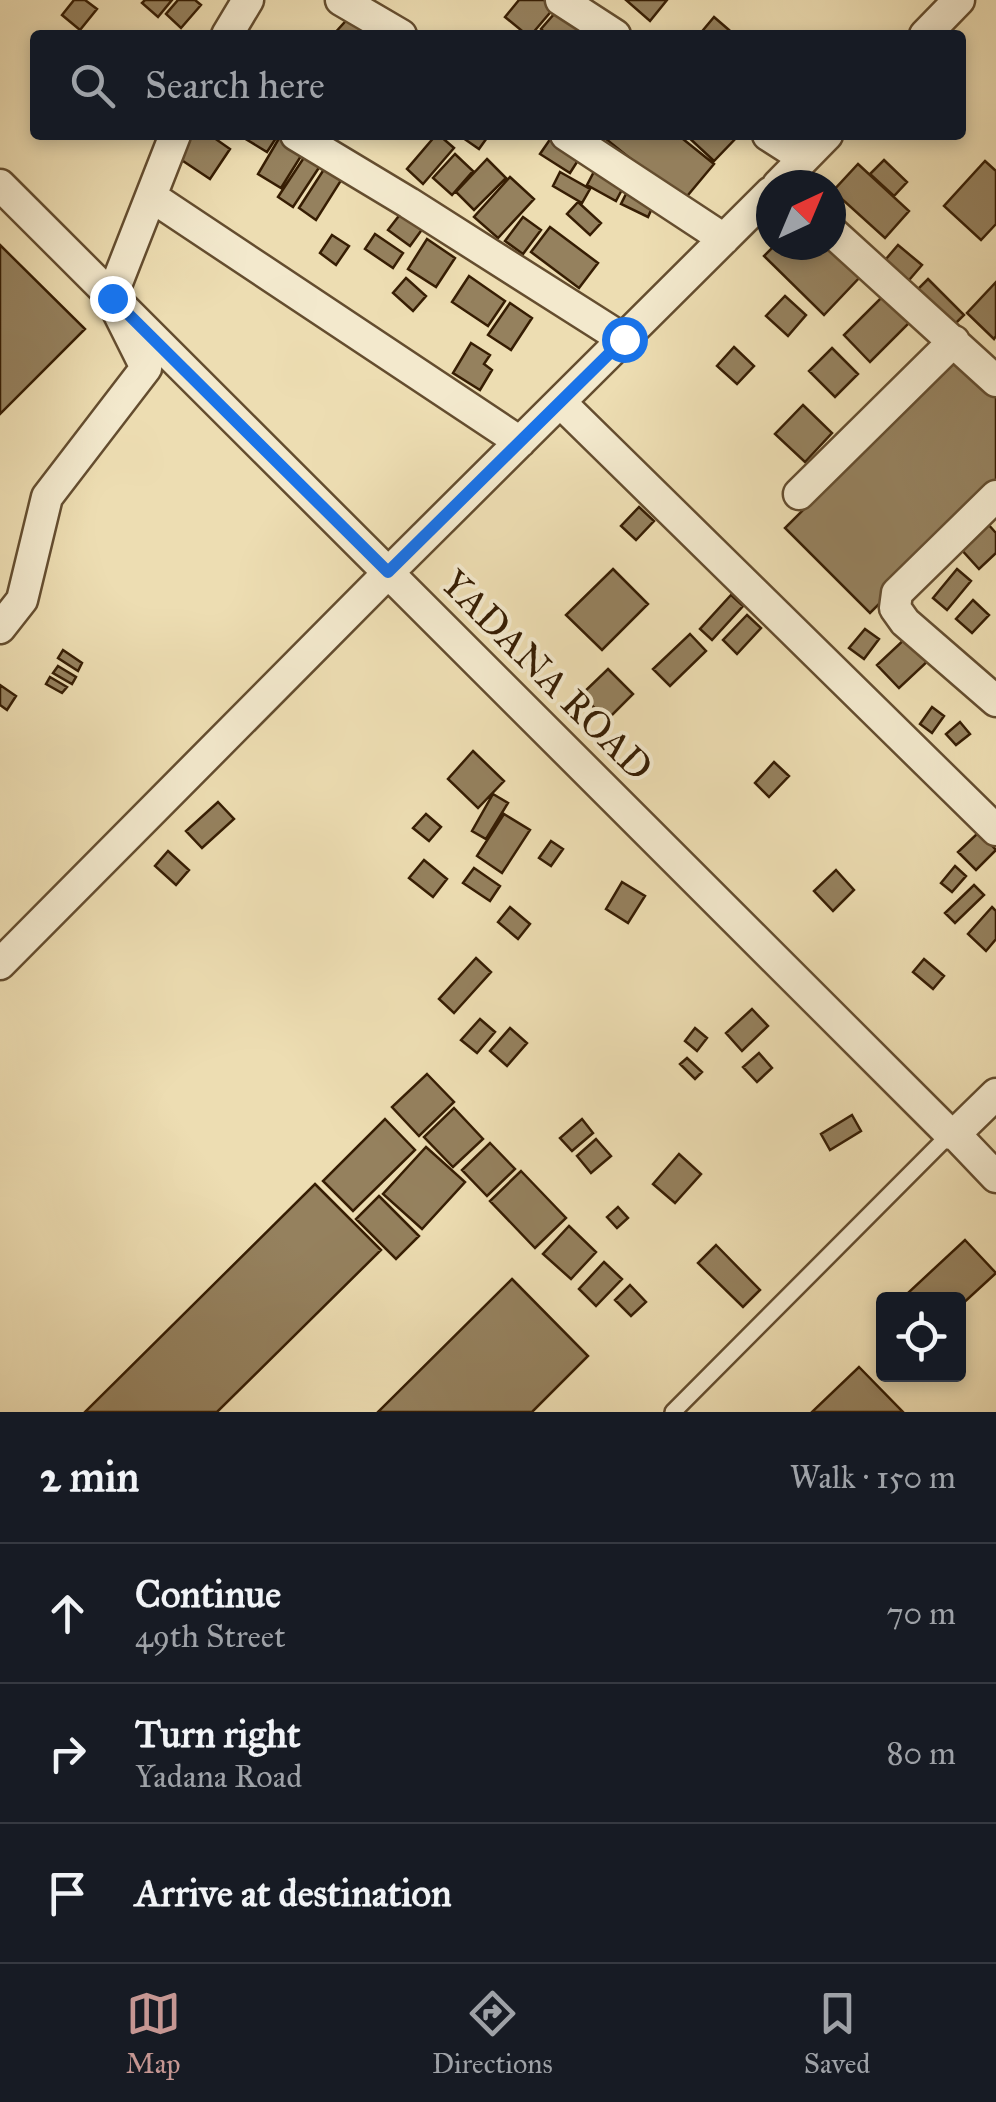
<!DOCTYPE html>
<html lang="en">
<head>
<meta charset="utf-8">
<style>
  body { margin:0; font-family:"IM FELL Great Primer",serif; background:#20242c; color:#f1f3f6 }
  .controls { position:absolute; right:30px; bottom:30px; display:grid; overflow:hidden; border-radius:10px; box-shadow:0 5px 15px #0003 }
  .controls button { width:90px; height:90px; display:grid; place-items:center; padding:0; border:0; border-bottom:2px solid #363941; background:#171b24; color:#f1f3f6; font:50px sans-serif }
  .compass { position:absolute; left:756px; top:170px; width:90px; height:90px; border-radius:50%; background:#171b24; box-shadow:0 5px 15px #0003; rotate:44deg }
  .stop { position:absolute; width:30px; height:30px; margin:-22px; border:8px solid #1a73e8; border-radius:50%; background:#fff }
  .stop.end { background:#1a73e8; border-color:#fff; box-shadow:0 2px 10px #0008 }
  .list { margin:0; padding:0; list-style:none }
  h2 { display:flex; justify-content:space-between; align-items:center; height:130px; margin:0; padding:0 40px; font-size:42px }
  h2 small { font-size:32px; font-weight:400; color:#9ea1a6 }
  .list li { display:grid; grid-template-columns:65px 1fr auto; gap:30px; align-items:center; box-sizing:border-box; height:140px; padding:0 40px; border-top:2px solid #363941 }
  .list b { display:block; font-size:38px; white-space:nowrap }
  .list p { margin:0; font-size:32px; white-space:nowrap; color:#9ea1a6 }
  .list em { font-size:32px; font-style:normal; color:#9ea1a6 }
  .icon { flex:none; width:55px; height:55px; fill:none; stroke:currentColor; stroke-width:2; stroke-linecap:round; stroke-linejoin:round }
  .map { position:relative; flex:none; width:996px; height:1412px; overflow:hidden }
  .search { position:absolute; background:#171b24; box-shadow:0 5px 15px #0003; left:30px; right:30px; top:30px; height:110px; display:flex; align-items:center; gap:25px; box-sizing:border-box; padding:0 35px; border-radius:10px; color:#9ea1a6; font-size:38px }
  .sheet { height:550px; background:#171b24 }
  nav { display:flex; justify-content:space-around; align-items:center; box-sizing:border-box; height:140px; border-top:2px solid #363941; background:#171b24; font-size:28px; color:#9ea1a6 }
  nav a { display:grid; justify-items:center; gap:5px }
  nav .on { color:#c59692 }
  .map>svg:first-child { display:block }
  .building { fill:#95815e; stroke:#361d03; stroke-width:2.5 }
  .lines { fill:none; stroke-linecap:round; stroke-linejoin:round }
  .lane-casing { stroke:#644d2f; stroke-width:20 }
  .street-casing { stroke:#644d2f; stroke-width:35 }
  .lane { stroke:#f3e9cd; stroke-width:15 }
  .street { stroke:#f3e9cd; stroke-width:30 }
  .route { stroke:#1a73e8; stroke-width:12 }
  .labels { text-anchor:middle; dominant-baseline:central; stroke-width:8; stroke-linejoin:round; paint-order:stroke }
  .street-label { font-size:38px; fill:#361d03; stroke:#f3e9cd }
</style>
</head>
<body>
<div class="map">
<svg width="996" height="1412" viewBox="0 0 996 1412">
  <rect width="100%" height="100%" fill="#edddb2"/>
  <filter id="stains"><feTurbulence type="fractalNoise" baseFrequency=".002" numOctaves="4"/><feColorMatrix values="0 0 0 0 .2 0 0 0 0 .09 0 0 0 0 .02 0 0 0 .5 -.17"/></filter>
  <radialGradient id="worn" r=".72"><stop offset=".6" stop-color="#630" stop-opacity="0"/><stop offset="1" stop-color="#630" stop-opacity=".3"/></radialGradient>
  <path class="building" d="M 74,0 L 85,0 L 97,9 L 80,30 L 62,15 Z
    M 145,0 L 172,0 L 158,17 L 142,3 Z
    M 178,0 L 195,0 L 201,5 L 181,28 L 166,14 Z
    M 519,0 L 544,0 L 554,8 L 531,35 L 527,35 L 505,17 Z
    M 626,0 L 667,0 L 650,21 Z
    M 562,5 L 583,24 L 573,35 L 547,35 L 541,29 Z
    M 353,13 L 371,29 L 366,35 L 333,35 Z
    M 714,17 L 729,30 L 725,35 L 699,35 Z
    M 188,135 L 210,135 L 230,149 L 210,179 L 174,155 Z
    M 239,135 L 278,135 L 267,152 Z
    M 281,135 L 306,148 L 281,188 L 258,174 Z
    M 436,135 L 439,135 L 454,148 L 423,184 L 407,169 Z
    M 465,135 L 489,135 L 479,149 L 463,138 Z
    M 553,135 L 584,151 L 570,173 L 540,154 Z
    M 609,135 L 678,135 L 714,164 L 683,201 L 606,139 Z
    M 686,135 L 737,135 L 738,136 L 714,161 Z
    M 307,153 L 322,163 L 293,207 L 278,197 Z
    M 455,154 L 473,171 L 452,195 L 433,178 Z
    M 487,159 L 506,178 L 474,210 L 456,192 Z
    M 330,160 L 347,171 L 316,220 L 299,208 Z
    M 884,160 L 907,182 L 894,196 L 870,174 Z
    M 985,161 L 996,171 L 996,224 L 981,240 L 944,206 Z
    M 598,164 L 627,180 L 616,201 L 587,185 Z
    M 858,164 L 909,211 L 885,238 L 833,191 Z
    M 560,172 L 590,189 L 582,203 L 553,186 Z
    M 510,177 L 534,199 L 498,238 L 474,217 Z
    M 631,184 L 657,197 L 648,217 L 621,204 Z
    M 578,202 L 601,223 L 590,235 L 567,214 Z
    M 405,208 L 426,224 L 410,246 L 388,230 Z
    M 523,217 L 541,230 L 523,254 L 505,241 Z
    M 550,227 L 598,263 L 579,288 L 531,252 Z
    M 375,234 L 403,253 L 393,268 L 365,249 Z
    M 332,235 L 349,246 L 336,265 L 320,253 Z
    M 427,239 L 455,258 L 436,287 L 408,269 Z
    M 0,245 L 85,329 L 0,414 Z
    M 775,245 L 828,245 L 860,277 L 824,315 L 764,256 Z
    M 898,245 L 922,265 L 904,286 L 880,266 Z
    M 469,276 L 505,301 L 488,326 L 452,302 Z
    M 406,278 L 426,296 L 413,311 L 393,293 Z
    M 928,279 L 964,315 L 947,332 L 911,296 Z
    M 996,282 L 996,336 L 994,339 L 967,313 Z
    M 884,295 L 910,322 L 870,362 L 844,335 Z
    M 785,296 L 806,315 L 788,336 L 766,316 Z
    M 510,303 L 532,318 L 511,350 L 488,335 Z
    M 471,343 L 490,355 L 484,364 L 492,370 L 480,390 L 453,373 Z
    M 734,347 L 754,366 L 737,384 L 717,366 Z
    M 832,348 L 858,374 L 835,397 L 809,371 Z
    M 958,356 L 996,394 L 996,488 L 870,613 L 785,528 Z
    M 803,405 L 832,433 L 805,462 L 775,434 Z
    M 639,507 L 654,521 L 636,540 L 621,526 Z
    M 987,523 L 996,533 L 996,553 L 979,569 L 960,548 Z
    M 613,569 L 648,604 L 602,650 L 566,615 Z
    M 957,569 L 971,581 L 947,610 L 933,598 Z
    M 731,595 L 743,606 L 712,640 L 700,629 Z
    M 973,600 L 989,615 L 972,633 L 956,619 Z
    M 747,615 L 761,628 L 737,654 L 723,640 Z
    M 865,629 L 879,639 L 864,659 L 849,648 Z
    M 690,634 L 706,651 L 670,686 L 653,669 Z
    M 908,636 L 930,659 L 899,688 L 877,665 Z
    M 63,650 L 82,663 L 78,671 L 58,658 Z
    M 58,666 L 76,677 L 72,684 L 53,673 Z
    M 608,669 L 633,694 L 607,720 L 581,695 Z
    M 50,677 L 67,687 L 62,693 L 46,684 Z
    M 0,685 L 16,696 L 7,710 L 0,705 Z
    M 932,707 L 944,716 L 932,733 L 920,724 Z
    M 960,722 L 970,734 L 956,745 L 946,734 Z
    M 473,751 L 504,781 L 478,808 L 448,779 Z
    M 774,762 L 789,776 L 769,797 L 755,783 Z
    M 493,794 L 508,803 L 486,839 L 472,831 Z
    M 218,802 L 234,819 L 202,848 L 186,831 Z
    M 426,814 L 441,827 L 429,841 L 413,828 Z
    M 504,814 L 530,830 L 502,873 L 477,856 Z
    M 979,832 L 996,850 L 976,870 L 958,852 Z
    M 551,841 L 563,849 L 551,866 L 539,858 Z
    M 168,851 L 189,870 L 176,885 L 155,866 Z
    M 424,860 L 447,879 L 433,897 L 409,878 Z
    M 955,866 L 966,876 L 952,892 L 941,883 Z
    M 474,868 L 500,886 L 490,901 L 463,883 Z
    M 836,870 L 854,890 L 833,911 L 814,891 Z
    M 622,882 L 645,896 L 628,923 L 606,909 Z
    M 974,885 L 984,895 L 955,923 L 945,913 Z
    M 510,907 L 530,924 L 518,939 L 498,922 Z
    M 992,907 L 996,911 L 996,939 L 986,951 L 968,934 Z
    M 476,958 L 491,972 L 454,1013 L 439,999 Z
    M 924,959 L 944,976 L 933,989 L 913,972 Z
    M 752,1009 L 768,1026 L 742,1051 L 726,1033 Z
    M 480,1019 L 495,1032 L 477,1053 L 461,1040 Z
    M 510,1028 L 527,1043 L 507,1066 L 490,1051 Z
    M 695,1028 L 707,1038 L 697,1051 L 685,1041 Z
    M 759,1053 L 772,1068 L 757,1082 L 743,1067 Z
    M 687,1058 L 702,1072 L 695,1079 L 680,1064 Z
    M 427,1074 L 454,1102 L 419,1136 L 392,1107 Z
    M 454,1108 L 483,1139 L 453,1167 L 424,1137 Z
    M 852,1115 L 861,1131 L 830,1150 L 821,1134 Z
    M 385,1119 L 415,1150 L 353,1211 L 323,1181 Z
    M 582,1119 L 593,1133 L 572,1151 L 560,1138 Z
    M 596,1139 L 611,1156 L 591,1173 L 577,1156 Z
    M 490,1143 L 515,1169 L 487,1196 L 462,1170 Z
    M 426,1147 L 465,1182 L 422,1229 L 383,1194 Z
    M 679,1154 L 701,1174 L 675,1203 L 653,1184 Z
    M 521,1171 L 566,1218 L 535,1248 L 490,1201 Z
    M 315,1184 L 381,1250 L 217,1412 L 85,1412 Z
    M 379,1196 L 419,1236 L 396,1259 L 356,1219 Z
    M 618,1207 L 628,1218 L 617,1228 L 607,1217 Z
    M 569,1226 L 596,1252 L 571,1279 L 543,1254 Z
    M 965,1240 L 996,1273 L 958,1308 L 958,1300 L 916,1300 L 909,1292 Z
    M 716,1245 L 760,1290 L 743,1307 L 698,1263 Z
    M 604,1262 L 622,1279 L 596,1306 L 579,1289 Z
    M 512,1279 L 588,1356 L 532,1412 L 378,1412 Z
    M 630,1285 L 646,1302 L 631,1316 L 615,1300 Z
    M 859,1367 L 903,1412 L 812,1412 Z"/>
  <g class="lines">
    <g class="lane-casing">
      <path id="lane" d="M 673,1412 L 950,1134"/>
    </g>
    <g class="street-casing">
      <path id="street" d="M 341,0 L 401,35
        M 561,0 L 615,35
        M 227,35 L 248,0
        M 925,35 L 959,0
        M 296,135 L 409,203 L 623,339
        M 566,135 L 724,239
        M 768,135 L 804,158
        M 0,185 L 950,1134 L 955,1134 L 996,1177
        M 778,185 L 827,135
        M 152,197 L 520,442
        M 831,231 L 996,381
        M 560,402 L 996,830
        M 799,494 L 954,341
        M 996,496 L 897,593 L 895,608 L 905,622 L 996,701
        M 0,628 L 22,600 L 47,497 L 146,368 L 111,298 L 175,135
        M 0,964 L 388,573 L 771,192
        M 955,1134 L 996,1094"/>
    </g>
    <use href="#lane" class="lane"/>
    <use href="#street" class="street"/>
  </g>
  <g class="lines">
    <path class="route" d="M 112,298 L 388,572 L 624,339"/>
  </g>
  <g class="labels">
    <g class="street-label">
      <text transform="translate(547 675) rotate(45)">YADANA ROAD</text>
    </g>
  </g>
  <rect width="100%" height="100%" filter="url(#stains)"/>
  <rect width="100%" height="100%" fill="url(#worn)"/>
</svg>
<div class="controls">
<button><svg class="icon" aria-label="locate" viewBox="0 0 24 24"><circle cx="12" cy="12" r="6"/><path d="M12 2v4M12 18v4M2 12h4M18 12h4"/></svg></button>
</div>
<svg class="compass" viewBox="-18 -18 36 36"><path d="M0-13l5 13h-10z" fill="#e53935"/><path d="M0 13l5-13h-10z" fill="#9ea1a6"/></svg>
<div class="stop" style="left:624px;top:339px"></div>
<div class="stop end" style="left:112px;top:298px"></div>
<div class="search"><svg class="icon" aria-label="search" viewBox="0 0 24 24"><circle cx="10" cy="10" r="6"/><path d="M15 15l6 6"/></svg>Search here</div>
</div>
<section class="sheet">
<h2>2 min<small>Walk · 150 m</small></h2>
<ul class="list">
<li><svg class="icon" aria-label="ahead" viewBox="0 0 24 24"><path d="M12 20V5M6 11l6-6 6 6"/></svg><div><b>Continue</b><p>49th Street</p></div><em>70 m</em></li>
<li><svg class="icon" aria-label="right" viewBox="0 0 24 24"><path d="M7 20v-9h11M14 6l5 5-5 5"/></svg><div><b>Turn right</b><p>Yadana Road</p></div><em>80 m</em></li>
<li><svg class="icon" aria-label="arrive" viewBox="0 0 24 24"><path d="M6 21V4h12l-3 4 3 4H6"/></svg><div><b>Arrive at destination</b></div></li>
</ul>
</section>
<nav>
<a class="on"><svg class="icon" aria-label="map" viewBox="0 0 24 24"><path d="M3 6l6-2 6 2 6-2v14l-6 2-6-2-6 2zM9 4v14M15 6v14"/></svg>Map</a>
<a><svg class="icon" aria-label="directions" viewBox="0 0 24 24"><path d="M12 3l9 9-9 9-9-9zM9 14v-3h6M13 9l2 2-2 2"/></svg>Directions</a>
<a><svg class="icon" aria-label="saved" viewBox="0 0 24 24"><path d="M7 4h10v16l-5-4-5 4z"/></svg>Saved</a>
</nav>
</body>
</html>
